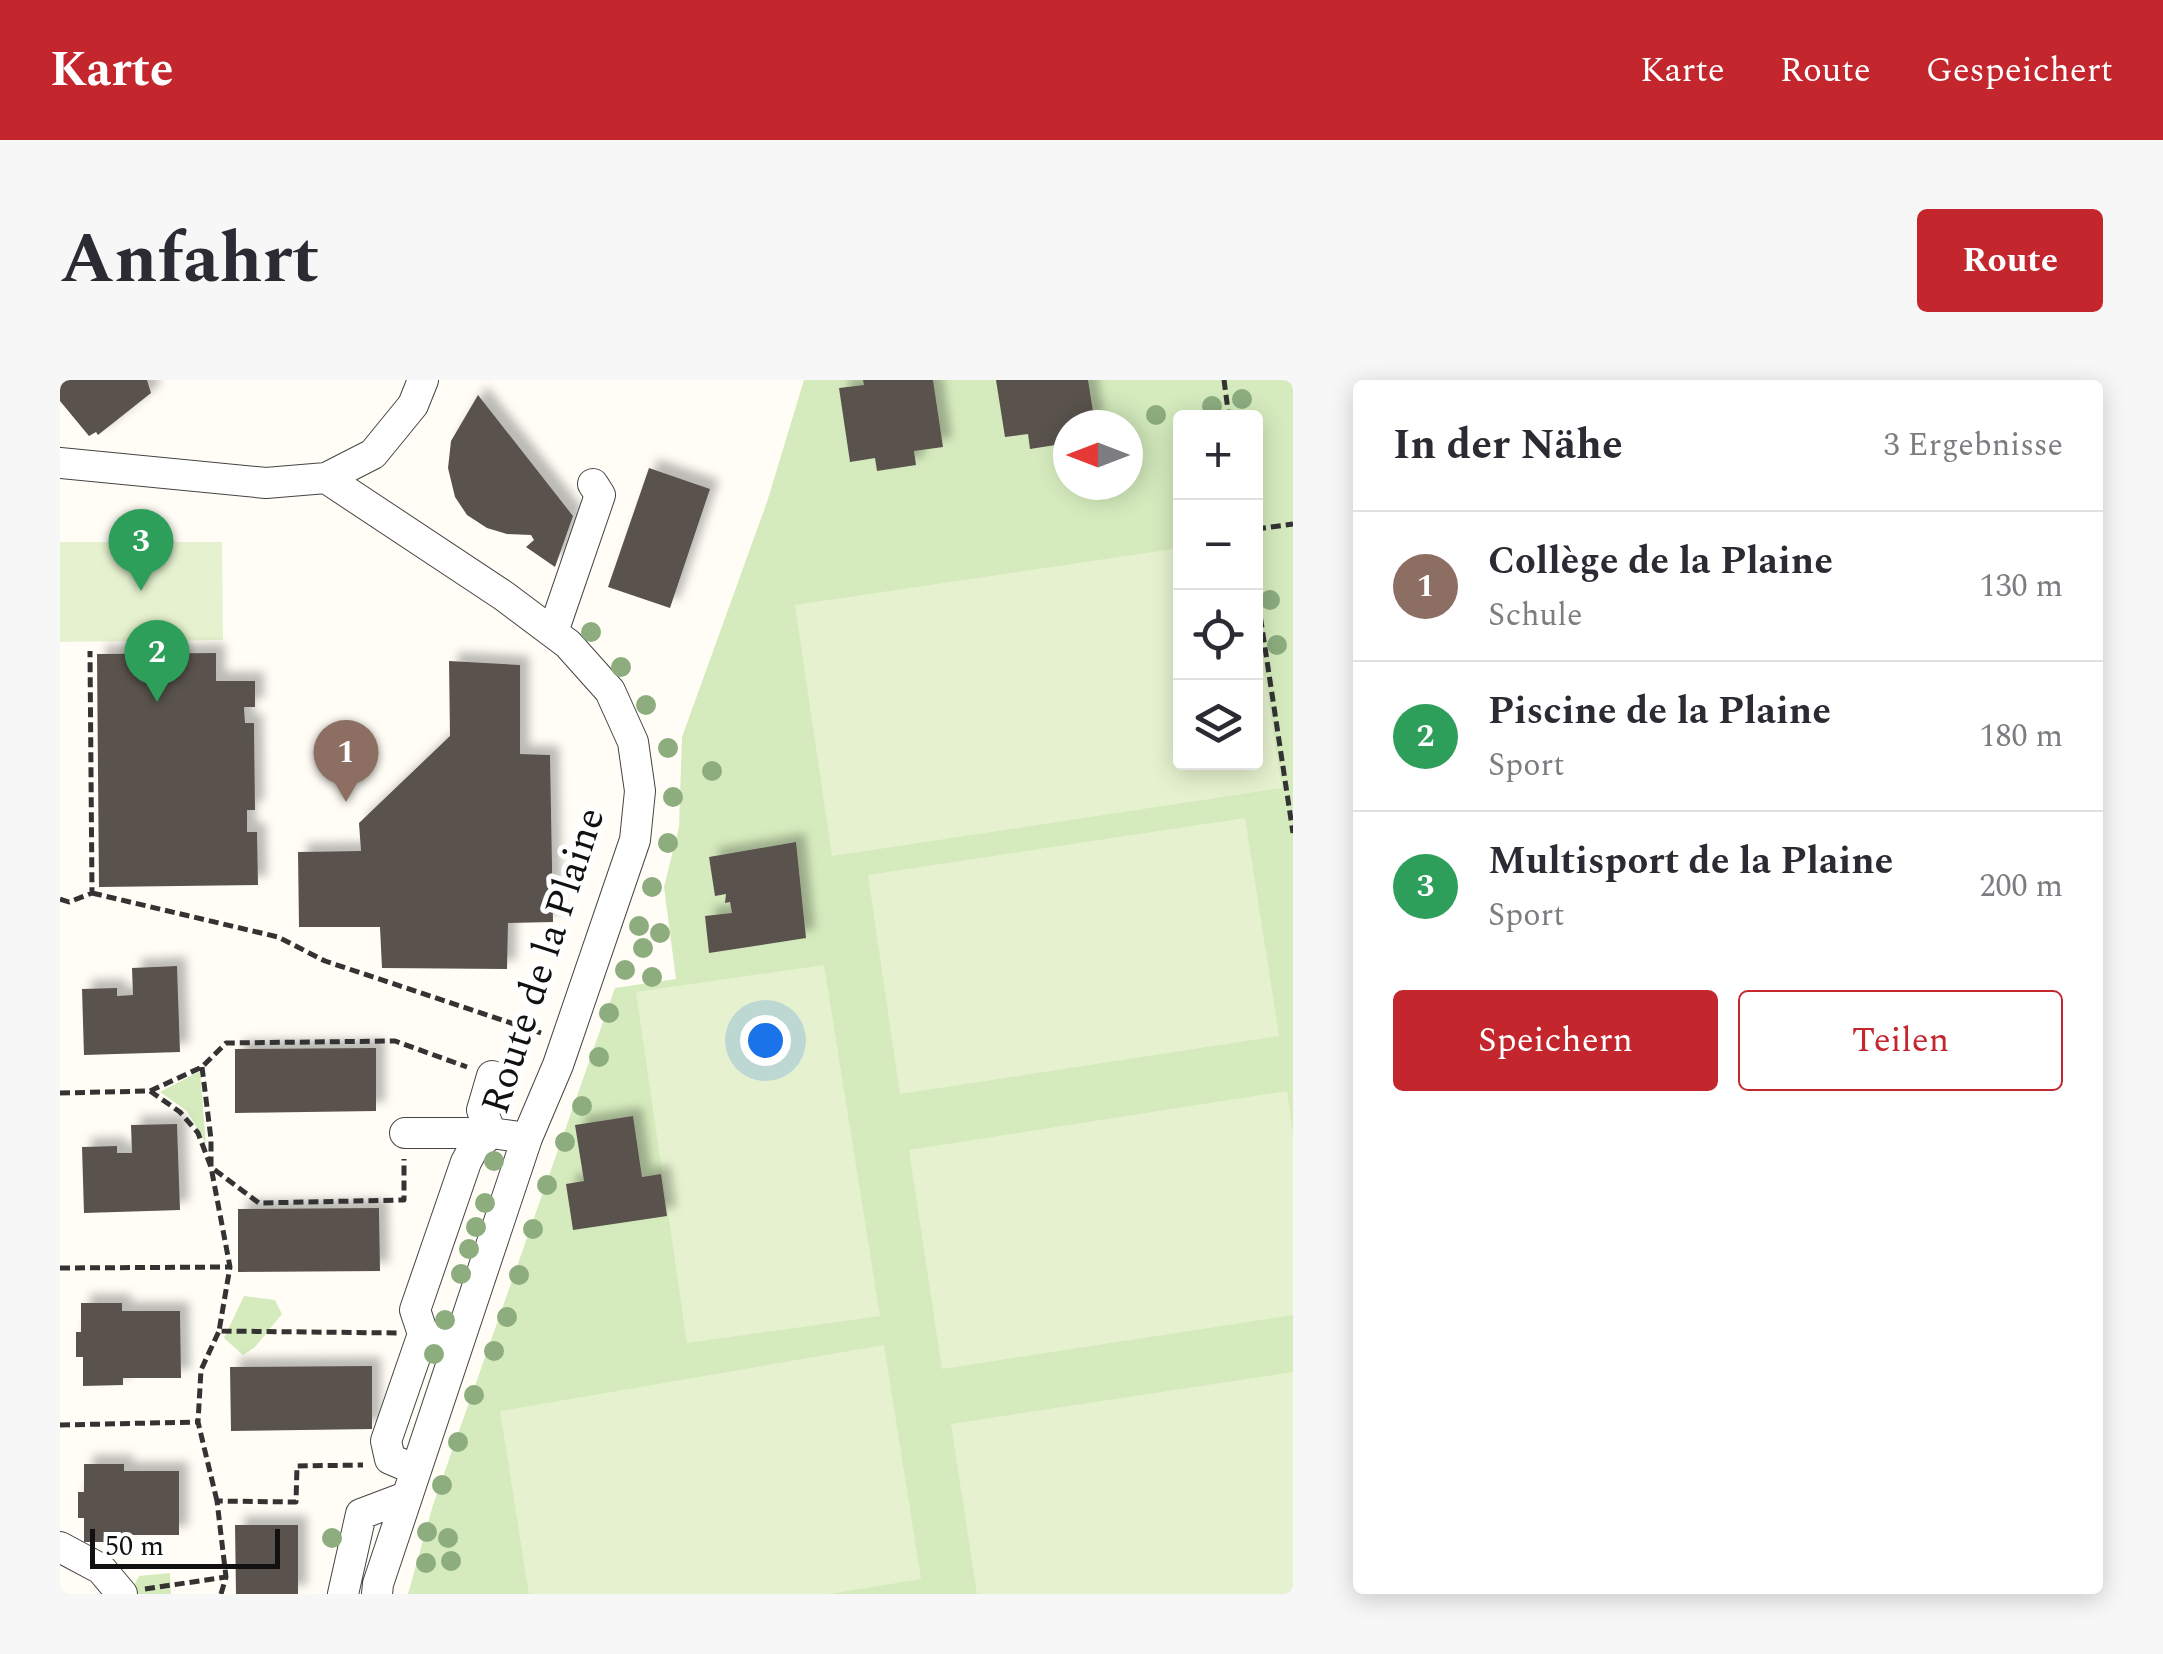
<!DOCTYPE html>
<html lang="de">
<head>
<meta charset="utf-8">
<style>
  body { margin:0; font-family:Spectral,serif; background:#f7f7f7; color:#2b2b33 }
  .controls { position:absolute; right:30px; top:30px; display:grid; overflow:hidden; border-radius:10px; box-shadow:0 5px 25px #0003 }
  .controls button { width:90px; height:90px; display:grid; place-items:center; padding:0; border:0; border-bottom:2px solid #e1e1e2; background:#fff; color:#2b2b33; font:50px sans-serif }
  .compass { position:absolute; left:993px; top:30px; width:90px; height:90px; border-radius:50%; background:#fff; box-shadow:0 5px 25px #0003; rotate:270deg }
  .scale { position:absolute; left:30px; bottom:25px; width:190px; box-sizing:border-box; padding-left:10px; border:5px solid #111; border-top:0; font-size:28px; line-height:35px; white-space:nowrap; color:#111; -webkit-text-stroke:8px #fff; paint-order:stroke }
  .you { position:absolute; left:705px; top:660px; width:35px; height:35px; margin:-25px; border:8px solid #fff; border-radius:50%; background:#1a73e8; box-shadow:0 0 0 15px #1a73e833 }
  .badge { display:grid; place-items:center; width:65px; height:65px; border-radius:50%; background:#c4262e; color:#fff; font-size:32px; font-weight:700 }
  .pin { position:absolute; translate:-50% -82px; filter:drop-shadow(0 2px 5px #0008) }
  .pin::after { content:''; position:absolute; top:52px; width:35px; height:30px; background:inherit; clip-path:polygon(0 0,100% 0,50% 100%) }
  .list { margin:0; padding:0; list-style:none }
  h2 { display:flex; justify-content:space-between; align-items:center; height:130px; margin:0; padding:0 40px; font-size:42px }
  h2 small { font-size:32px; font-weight:400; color:#7c7c81 }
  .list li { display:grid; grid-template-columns:65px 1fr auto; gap:30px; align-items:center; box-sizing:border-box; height:150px; padding:0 40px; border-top:2px solid #e1e1e2 }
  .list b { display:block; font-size:38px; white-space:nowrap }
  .list p { margin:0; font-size:32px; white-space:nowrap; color:#7c7c81 }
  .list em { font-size:32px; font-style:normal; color:#7c7c81 }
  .actions { display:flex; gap:20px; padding:30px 40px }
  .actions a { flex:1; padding:22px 0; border:2px solid #c4262e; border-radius:10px; text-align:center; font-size:35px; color:#c4262e }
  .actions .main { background:#c4262e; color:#fff }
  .icon { flex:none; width:55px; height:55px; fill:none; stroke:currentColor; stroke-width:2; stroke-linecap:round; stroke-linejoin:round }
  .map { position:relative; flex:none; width:1233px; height:1214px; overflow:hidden; border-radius:10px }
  header { display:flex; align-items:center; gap:60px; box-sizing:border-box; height:140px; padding:0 50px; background:#c4262e; color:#fff }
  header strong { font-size:48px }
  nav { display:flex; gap:55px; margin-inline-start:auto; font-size:35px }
  .intro { display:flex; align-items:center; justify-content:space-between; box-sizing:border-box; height:240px; padding:0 60px }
  h1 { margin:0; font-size:70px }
  .button { padding:25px 45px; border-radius:10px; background:#c4262e; color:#fff; font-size:35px; font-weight:700 }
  main { display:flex; gap:60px; padding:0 60px }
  aside { flex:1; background:#fff; border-radius:10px; box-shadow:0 5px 25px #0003 }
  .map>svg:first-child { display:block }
  .green { fill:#d5ebbd; fill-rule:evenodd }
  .pitch { fill:#e6f2cf }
  .building { fill:#5a524d; filter:url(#shadow) }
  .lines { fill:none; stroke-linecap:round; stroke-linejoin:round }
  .minor-casing { stroke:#444; stroke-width:32 }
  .path { stroke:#333; stroke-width:5; stroke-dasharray:10 5; stroke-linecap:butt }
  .minor { stroke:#fff; stroke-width:30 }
  .tree { fill:#8dad7f }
  .labels { text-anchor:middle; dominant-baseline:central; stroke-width:10; stroke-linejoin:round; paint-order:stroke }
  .street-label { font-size:40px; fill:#111; stroke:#fff }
</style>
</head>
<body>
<header>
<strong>Karte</strong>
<nav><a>Karte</a><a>Route</a><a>Gespeichert</a></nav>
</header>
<div class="intro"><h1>Anfahrt</h1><a class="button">Route</a></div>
<main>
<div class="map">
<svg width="1233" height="1214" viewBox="0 0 1233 1214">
  <defs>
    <filter id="shadow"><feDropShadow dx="9" dy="-9" stdDeviation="5" flood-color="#0004"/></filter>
  </defs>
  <rect width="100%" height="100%" fill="#fffdf5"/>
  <path class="green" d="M 744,0 L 1233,0 L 1233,1214 L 348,1214 L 373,1125 L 555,608 L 616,599 L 604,507 L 619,447 L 622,357 L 707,122 ZM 1120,38 L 1196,38 L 1196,382 L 1120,382 ZM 1008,45 L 1068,45 L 1068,105 L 1008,105 Z
    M 140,691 L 146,764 L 127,731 L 100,712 Z
    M 184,916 L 215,920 L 222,934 L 195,967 L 183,975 L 164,958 Z
    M 110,1193 L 111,1214 L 78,1214 L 73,1207 L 79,1196 Z"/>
  <path class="pitch" d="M 0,162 L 162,162 L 163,260 L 0,262 Z
    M 1120,168 L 1120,382 L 1196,382 L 1196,242 L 1222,408 L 772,476 L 735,225 Z
    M 1185,438 L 1219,656 L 840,714 L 808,495 Z
    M 764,585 L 820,936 L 627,963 L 576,612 Z
    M 1227,711 L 1233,752 L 1233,935 L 882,989 L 849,770 Z
    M 824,965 L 861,1199 L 769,1214 L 469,1214 L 440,1031 Z
    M 1233,992 L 1233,1214 L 917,1214 L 891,1044 Z"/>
  <path class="building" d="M 0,0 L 87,0 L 91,13 L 38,55 L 36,52 L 29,56 L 0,21 Z
    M 803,0 L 873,0 L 883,67 L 854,71 L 856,85 L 817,91 L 815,78 L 790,82 L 779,8 L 804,5 Z
    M 936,0 L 1028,0 L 1035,44 L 1008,45 L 1008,63 L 970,69 L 968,54 L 945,57 Z
    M 418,15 L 513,136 L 495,187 L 466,167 L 474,160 L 471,155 L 447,154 L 427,148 L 407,135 L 395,117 L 388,88 L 391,61 Z
    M 589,88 L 650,109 L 610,228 L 548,207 Z
    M 156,273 L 156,301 L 195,301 L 195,327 L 184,327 L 185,343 L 194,343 L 195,430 L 187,430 L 187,452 L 197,452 L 198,505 L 39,507 L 37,274 Z
    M 389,281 L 460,285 L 460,374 L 490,375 L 493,542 L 448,543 L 447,589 L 322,588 L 320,547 L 239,547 L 238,472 L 301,471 L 299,443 L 390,356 Z
    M 736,462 L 746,558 L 649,573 L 645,536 L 672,533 L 670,522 L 665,523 L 666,514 L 655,516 L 649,477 Z
    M 117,586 L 120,672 L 24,675 L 22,609 L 57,608 L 57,616 L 73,615 L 72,588 Z
    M 316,668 L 316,731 L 175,733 L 175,669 Z
    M 573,736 L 582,797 L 601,794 L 607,836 L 513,850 L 506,804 L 524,801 L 515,745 Z
    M 117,744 L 120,830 L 24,833 L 22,767 L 57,766 L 57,773 L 72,773 L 71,745 Z
    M 319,828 L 320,891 L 178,892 L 178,829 Z
    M 21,923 L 62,923 L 62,931 L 120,931 L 121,998 L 63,998 L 63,1005 L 23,1006 L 23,977 L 16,977 L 16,952 L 21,952 Z
    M 312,986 L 312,1049 L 171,1051 L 170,987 Z
    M 24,1084 L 64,1084 L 64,1091 L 119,1091 L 119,1155 L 62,1155 L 62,1162 L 24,1162 L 24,1138 L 18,1138 L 18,1112 L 24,1112 Z
    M 175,1145 L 238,1145 L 238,1214 L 176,1214 Z"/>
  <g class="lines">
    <g class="minor-casing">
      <path id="minor" d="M 0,83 L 206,103 L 266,98 L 313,74 L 353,25 L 363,0
        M 266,98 L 444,216 L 508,264 L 550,311 L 573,362 L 580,411 L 575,460 L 498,685 L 467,758 L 318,1204 L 317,1214
        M 493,252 L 540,115 L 533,104
        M 345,753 L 431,753 L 422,730 L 432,696
        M 363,954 L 355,930 L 406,782 L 413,769 L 431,753 L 467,758
        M 356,1090 L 330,1079 L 326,1061 L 363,954 L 381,960
        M 0,1167 L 41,1189 L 62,1214
        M 283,1214 L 301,1134 L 346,1117"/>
    </g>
    <path class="path" d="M 1164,0 L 1169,38
      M 1196,149 L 1233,144
      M 1196,208 L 1233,453
      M 32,513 L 218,557 L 265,581 L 481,653
      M 0,519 L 9,522 L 32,513 L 30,271
      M 142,687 L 151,759 L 151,787 L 199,823 L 344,820 L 344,779
      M 90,711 L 142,687 L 166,663 L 335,661 L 407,687
      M 0,713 L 90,711 L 120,732 L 138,753 L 151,787 L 170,887 L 159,951 L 338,953
      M 0,888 L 170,887
      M 0,1045 L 138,1042
      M 157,1121 L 138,1042 L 141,990 L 159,951
      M 85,1209 L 166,1197
      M 161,1214 L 166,1197 L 157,1121 L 236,1122 L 237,1086 L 303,1085"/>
    <use href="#minor" class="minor"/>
  </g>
  <g class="tree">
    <circle cx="1182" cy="19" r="10"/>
    <circle cx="1152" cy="26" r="10"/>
    <circle cx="1096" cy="35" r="10"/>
    <circle cx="1210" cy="220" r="10"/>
    <circle cx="531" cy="252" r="10"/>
    <circle cx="1217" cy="265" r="10"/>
    <circle cx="561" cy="287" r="10"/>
    <circle cx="586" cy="325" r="10"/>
    <circle cx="608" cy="368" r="10"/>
    <circle cx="652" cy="391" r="10"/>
    <circle cx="613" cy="417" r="10"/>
    <circle cx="608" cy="463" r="10"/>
    <circle cx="592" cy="507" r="10"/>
    <circle cx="579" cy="546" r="10"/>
    <circle cx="600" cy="553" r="10"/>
    <circle cx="583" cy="568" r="10"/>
    <circle cx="565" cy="590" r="10"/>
    <circle cx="592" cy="597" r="10"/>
    <circle cx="549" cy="633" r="10"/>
    <circle cx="539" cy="677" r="10"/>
    <circle cx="522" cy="726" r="10"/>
    <circle cx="505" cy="762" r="10"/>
    <circle cx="434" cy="781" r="10"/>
    <circle cx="487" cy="805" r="10"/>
    <circle cx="425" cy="823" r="10"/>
    <circle cx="416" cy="847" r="10"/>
    <circle cx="473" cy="849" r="10"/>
    <circle cx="409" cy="869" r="10"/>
    <circle cx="401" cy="894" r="10"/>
    <circle cx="459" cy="895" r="10"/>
    <circle cx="447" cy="937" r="10"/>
    <circle cx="385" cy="940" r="10"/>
    <circle cx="434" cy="971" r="10"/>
    <circle cx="374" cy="974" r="10"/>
    <circle cx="414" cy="1015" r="10"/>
    <circle cx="398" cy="1062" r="10"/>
    <circle cx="382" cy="1105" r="10"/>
    <circle cx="367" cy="1152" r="10"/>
    <circle cx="272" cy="1158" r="10"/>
    <circle cx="388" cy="1158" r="10"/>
    <circle cx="391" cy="1181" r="10"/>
    <circle cx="366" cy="1183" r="10"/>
  </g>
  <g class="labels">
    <g class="street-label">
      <text transform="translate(484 581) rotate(-72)">Route de la Plaine</text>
    </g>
  </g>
</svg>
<div class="controls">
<button>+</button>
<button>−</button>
<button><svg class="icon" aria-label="locate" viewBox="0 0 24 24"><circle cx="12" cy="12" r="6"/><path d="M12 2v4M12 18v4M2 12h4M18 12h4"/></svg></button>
<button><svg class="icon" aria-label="layers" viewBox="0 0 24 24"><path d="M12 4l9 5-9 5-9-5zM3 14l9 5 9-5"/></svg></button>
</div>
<svg class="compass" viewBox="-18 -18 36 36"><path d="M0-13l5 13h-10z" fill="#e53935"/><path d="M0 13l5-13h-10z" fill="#7c7c81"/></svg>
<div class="scale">50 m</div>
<div class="you"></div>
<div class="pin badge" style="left:286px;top:422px;background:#8d6e63">1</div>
<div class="pin badge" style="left:97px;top:322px;background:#2e9e5b">2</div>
<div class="pin badge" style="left:81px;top:211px;background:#2e9e5b">3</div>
</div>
<aside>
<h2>In der Nähe<small>3 Ergebnisse</small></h2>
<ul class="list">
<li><span class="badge" style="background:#8d6e63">1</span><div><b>Collège de la Plaine</b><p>Schule</p></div><em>130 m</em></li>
<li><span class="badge" style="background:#2e9e5b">2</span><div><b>Piscine de la Plaine</b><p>Sport</p></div><em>180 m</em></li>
<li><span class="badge" style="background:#2e9e5b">3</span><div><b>Multisport de la Plaine</b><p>Sport</p></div><em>200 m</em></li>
</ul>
<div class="actions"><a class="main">Speichern</a><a>Teilen</a></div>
</aside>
</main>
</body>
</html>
